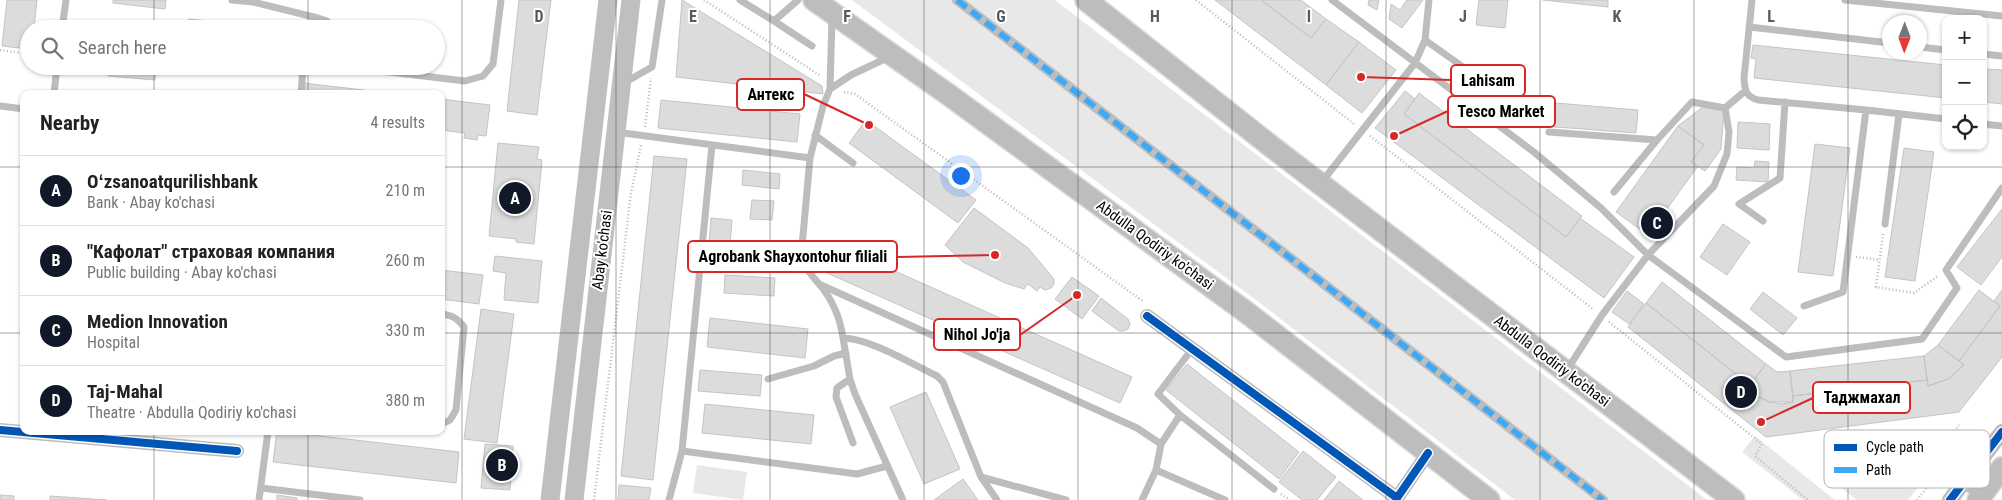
<!DOCTYPE html>
<html lang="en">
<head>
<meta charset="utf-8">
<style>
  body { margin:0; font-family:"Roboto Condensed",sans-serif; background:#f2f2f2; color:#222 }
  .controls { position:absolute; right:15px; top:15px; display:grid; overflow:hidden; border-radius:10px; box-shadow:0 1px 4px #0004 }
  .controls button { width:45px; height:45px; display:grid; place-items:center; padding:0; border:0; border-bottom:1px solid #e0e0e0; background:#fff; color:#222; font:25px sans-serif }
  .compass { position:absolute; left:1882px; top:15px; width:45px; height:45px; border-radius:50%; background:#fff; box-shadow:0 1px 4px #0004; rotate:181deg }
  .you { position:absolute; left:960px; top:175px; width:18px; height:18px; margin:-12px; border:4px solid #fff; border-radius:50%; background:#1a73e8; box-shadow:0 0 0 8px #1a73e833 }
  .badge { display:grid; place-items:center; width:32px; height:32px; border-radius:50%; background:#111827; color:#fff; font-size:16px; font-weight:700 }
  .pin { position:absolute; translate:-50% -50%; border:2px solid #fff; box-shadow:0 1px 5px #0006 }
  .list { margin:0; padding:0; list-style:none }
  h2 { display:flex; justify-content:space-between; align-items:center; height:65px; margin:0; padding:0 20px; font-size:21px }
  h2 small { font-size:16px; font-weight:400; color:#767676 }
  .list li { display:grid; grid-template-columns:32px 1fr auto; gap:15px; align-items:center; box-sizing:border-box; height:70px; padding:0 20px; border-top:1px solid #e0e0e0 }
  .list b { display:block; font-size:19px; white-space:nowrap }
  .list p { margin:0; font-size:16px; white-space:nowrap; color:#767676 }
  .list em { font-size:16px; font-style:normal; color:#767676 }
  .icon { flex:none; width:28px; height:28px; fill:none; stroke:currentColor; stroke-width:2; stroke-linecap:round; stroke-linejoin:round }
  .map { position:relative; flex:none; width:2002px; height:500px; overflow:hidden }
  .search { position:absolute; background:#fff; box-shadow:0 1px 4px #0004; left:20px; top:20px; width:425px; height:55px; display:flex; align-items:center; gap:12px; box-sizing:border-box; padding:0 18px; border-radius:28px; color:#767676; font-size:19px }
  .panel { position:absolute; background:#fff; box-shadow:0 1px 4px #0004; left:20px; top:90px; width:425px; height:345px; border-radius:10px }
  .map>svg:first-child { display:block }
  .green { fill:#e8e8e8 }
  .building { fill:#dcdcdc; stroke:#c4c4c4 }
  .lines { fill:none; stroke-linecap:round; stroke-linejoin:round }
  .primary-casing { stroke:#dbdbdb; stroke-width:24 }
  .path { stroke:#b8b8b8; stroke-width:2.5; stroke-dasharray:1 2.5; stroke-linecap:butt }
  .service { stroke:#bdbdbd; stroke-width:7 }
  .pedestrian { stroke:#bdbdbd; stroke-width:10 }
  .minor { stroke:#bdbdbd; stroke-width:14 }
  .tertiary { stroke:#bdbdbd; stroke-width:16 }
  .secondary { stroke:#bfbfbf; stroke-width:19 }
  .primary { stroke:#bdbdbd; stroke-width:21 }
  .quiet { stroke:#3fa9f5; stroke-width:6; stroke-dasharray:12 6; stroke-linecap:butt }
  .cycleway-casing { stroke:#fff; stroke-width:11 }
  .cycleway { stroke:#0057b8; stroke-width:8 }
  .grid { fill:none; stroke:#595959; stroke-width:1; stroke-opacity:0.55 }
  .labels { text-anchor:middle; dominant-baseline:central; stroke-width:4; stroke-linejoin:round; paint-order:stroke }
  .street-label { font-size:15px; fill:#000; stroke:#fff }
  .key { fill:#fff; stroke:#b2b2b2; stroke-width:1 }
  .key-label { font-size:14px; fill:#000 }
  .grid-label { font-size:16px; text-anchor:middle; font-weight:bold; fill:#595959; stroke:#fff; stroke-width:4; stroke-linejoin:round; paint-order:stroke }
  .leader { fill:none; stroke:#d62828; stroke-width:2 }
  .callout-dot { fill:#d62828; stroke:#fff; stroke-width:2 }
  .callout { fill:#fff; stroke:#d62828; stroke-width:2 }
  .callout-label { font-size:16px; text-anchor:middle; font-weight:bold; fill:#000 }
</style>
</head>
<body>
<div class="map">
<svg width="2002" height="500" viewBox="0 0 2002 500">
  <rect width="100%" height="100%" fill="#fff"/>
  <path class="green" d="M 852,0 L 1055,0 L 1707,500 L 1515,500 L 1256,300 Z
    M 1755,436 L 1835,500 L 1803,500 L 1742,452 Z
    M 1901,438 L 1934,467 L 1908,500 L 1857,500 L 1839,486 L 1846,445 Z
    M 697,465 L 747,472 L 743,500 L 693,493 Z"/>
  <path class="building" d="M 7,0 L 37,0 L 34,29 L 29,29 L 29,49 L 2,46 Z
    M 113,0 L 166,0 L 165,9 L 113,3 Z
    M 519,0 L 551,0 L 537,115 L 507,111 Z
    M 682,0 L 822,86 L 823,94 L 676,77 Z
    M 1215,0 L 1261,0 L 1311,38 L 1326,19 L 1359,42 L 1326,85 Z
    M 1261,0 L 1301,0 L 1326,19 L 1311,38 Z
    M 1369,0 L 1379,0 L 1377,10 L 1368,5 Z
    M 1407,0 L 1423,0 L 1402,28 L 1389,19 L 1391,4 L 1400,10 Z
    M 1479,0 L 1508,0 L 1505,28 L 1476,25 Z
    M 1543,0 L 1608,0 L 1608,7 Z
    M 189,19 L 240,24 L 289,29 L 188,29 Z
    M 113,25 L 153,29 L 113,29 Z
    M 1359,42 L 1396,70 L 1362,113 L 1326,85 Z
    M 1753,45 L 1946,65 L 1946,98 L 1754,78 L 1756,59 L 1751,58 Z
    M 109,66 L 156,66 L 155,80 L 108,76 Z
    M 1983,69 L 2002,70 L 2002,104 L 1983,102 Z
    M 304,83 L 397,94 L 303,94 Z
    M 1405,91 L 1415,99 L 1404,114 L 1566,237 L 1580,218 L 1634,257 L 1604,298 L 1375,128 Z
    M 1419,93 L 1582,216 L 1566,237 L 1404,114 Z
    M 441,99 L 490,105 L 486,136 L 478,135 L 477,140 L 464,138 L 465,133 L 441,130 Z
    M 661,100 L 800,114 L 797,142 L 658,128 Z
    M 1544,102 L 1638,110 L 1636,133 L 1542,126 Z
    M 1703,107 L 1724,109 L 1721,149 L 1705,171 L 1691,162 L 1704,145 L 1678,126 Z
    M 866,120 L 976,200 L 958,223 L 849,143 Z
    M 1738,122 L 1770,124 L 1769,150 L 1737,148 Z
    M 1678,126 L 1704,145 L 1691,162 L 1698,166 L 1648,235 L 1616,212 Z
    M 498,143 L 539,147 L 537,159 L 542,160 L 534,244 L 516,242 L 516,239 L 489,236 Z
    M 1815,144 L 1850,148 L 1833,276 L 1798,272 Z
    M 1904,148 L 1934,152 L 1915,281 L 1885,277 Z
    M 654,156 L 687,159 L 653,480 L 621,476 Z
    M 1755,161 L 1769,162 L 1768,182 L 1736,180 L 1737,167 L 1754,168 Z
    M 743,170 L 780,174 L 779,189 L 742,185 Z
    M 752,200 L 774,201 L 772,220 L 750,219 Z
    M 974,208 L 1028,248 L 1054,279 L 1054,284 L 1051,288 L 1045,290 L 1040,287 L 1037,291 L 1028,284 L 1024,289 L 1005,283 L 963,262 L 945,245 Z
    M 2002,209 L 2002,257 L 1981,285 L 1957,267 Z
    M 711,218 L 732,220 L 729,259 L 708,257 Z
    M 1723,224 L 1750,242 L 1727,275 L 1700,257 Z
    M 839,246 L 1132,377 L 1120,403 L 827,273 Z
    M 495,256 L 542,261 L 538,303 L 504,300 L 506,273 L 493,271 Z
    M 441,270 L 483,275 L 479,304 L 441,299 Z
    M 725,275 L 775,278 L 774,296 L 724,293 Z
    M 1072,277 L 1099,296 L 1082,319 L 1055,299 Z
    M 1662,282 L 1766,364 L 1750,385 L 1646,303 Z
    M 1979,290 L 2000,306 L 1959,361 L 1938,345 Z
    M 2002,290 L 2002,357 L 1959,412 L 1766,437 L 1628,327 L 1646,303 L 1750,385 L 1751,383 L 1754,384 L 1749,391 L 1754,395 L 1769,402 L 1782,404 L 1793,402 L 1793,396 L 1927,380 L 1928,386 L 1948,379 L 1964,365 L 1959,361 L 2000,306 L 1994,301 Z
    M 1627,291 L 1644,304 L 1629,324 L 1612,312 Z
    M 1763,292 L 1797,318 L 1783,335 L 1750,309 Z
    M 1101,298 L 1128,319 L 1130,324 L 1128,329 L 1123,331 L 1119,331 L 1092,311 Z
    M 481,309 L 514,314 L 497,443 L 464,439 Z
    M 710,318 L 808,329 L 805,358 L 707,347 Z
    M 1938,345 L 1964,365 L 1948,379 L 1928,386 L 1924,356 Z
    M 1924,356 L 1927,380 L 1793,396 L 1790,371 Z
    M 1187,364 L 1299,452 L 1279,479 L 1166,390 Z
    M 1766,364 L 1777,372 L 1790,371 L 1793,402 L 1769,402 L 1749,391 L 1754,384 L 1751,383 Z
    M 700,370 L 762,375 L 760,396 L 698,391 Z
    M 926,392 L 960,469 L 924,484 L 890,407 Z
    M 705,404 L 814,415 L 811,444 L 702,433 Z
    M 277,431 L 459,452 L 456,483 L 273,462 Z
    M 485,444 L 513,446 L 510,490 L 481,488 Z
    M 1303,451 L 1336,477 L 1317,500 L 1302,500 L 1279,482 Z
    M 963,479 L 978,500 L 934,500 Z
    M 1339,481 L 1363,500 L 1324,500 Z
    M 619,485 L 651,488 L 649,500 L 618,500 Z
    M 0,495 L 14,496 L 14,500 L 0,500 Z
    M 277,495 L 297,498 L 297,500 L 277,500 Z
    M 50,496 L 93,499 L 107,500 L 50,500 Z"/>
  <g class="lines">
    <g class="primary-casing">
      <path id="primary" d="M 814,0 L 949,95 L 1246,312 L 1489,500
        M 1086,0 L 1272,147 L 1734,500
        M 1970,473 L 1976,485 L 1988,486
        M 1978,500 L 2002,468"/>
    </g>
    <path class="path" d="M 704,0 L 821,76
      M 1196,0 L 1354,124
      M 0,50 L 29,54
      M 844,92 L 855,94 L 1144,302
      M 1505,97 L 1542,126
      M 645,127 L 651,78
      M 1370,136 L 1593,309
      M 1883,234 L 1876,287 L 1914,293 L 1938,276
      M 1856,257 L 1880,260
      M 1609,322 L 1762,444 L 1755,456 L 1808,500
      M 1945,464 L 1968,434
      M 1281,494 L 1290,500
      M 594,500 L 631,193 L 641,145
      M 1917,500 L 1945,464 L 1934,453 L 1959,425"/>
    <path class="service" d="M 232,0 L 253,2 L 318,18 L 327,21 L 331,29
      M 740,0 L 774,21 L 798,0
      M 1332,0 L 1535,153 L 1601,208 L 1648,255 L 1786,357 L 1922,339 L 1957,288 L 1946,270 L 2002,188
      M 1752,0 L 1744,78 C 1745,91 1745,96 1758,100 L 1866,110 L 1946,119
      M 1845,0 L 2002,16
      M 832,17 L 830,89 L 823,106 L 810,158 L 801,258 C 805,269 812,275 819,284 C 833,300 840,317 843,338
      M 774,21 L 812,46
      M 1749,27 L 1890,43
      M 62,29 L 66,0
      M 1425,40 L 1497,91
      M 1920,47 L 1946,50
      M 1983,54 L 2002,56
      M 340,66 L 465,81 L 483,76 L 493,64 L 501,0
      M 624,83 L 652,67 L 662,0
      M 830,89 L 851,75 L 889,57
      M 54,94 L 57,66
      M 301,94 L 303,68
      M 0,106 L 24,109
      M 1725,108 L 1745,91
      M 1983,124 L 2002,126
      M 616,132 L 810,158
      M 1549,132 L 1657,140
      M 815,135 L 853,163
      M 1321,183 L 1415,63 L 1425,40 L 1429,0
      M 1614,192 L 1657,140 L 1692,102 L 1725,108
      M 1763,221 L 1739,204 L 1780,178 L 1785,102
      M 1885,224 L 1899,114
      M 819,284 L 1137,428 L 1161,444
      M 1804,306 L 1843,292 L 1866,110
      M 441,314 C 452,315 457,318 464,327 L 456,410 L 450,420 L 441,424
      M 1192,349 L 1158,394 L 1180,415 L 1274,489
      M 1567,370 L 1602,315 L 1648,255 L 1714,186 L 1727,154 L 1729,132 L 1725,108
      M 768,379 L 814,366 L 834,356 L 846,353
      M 850,379 L 837,388 L 836,397 L 853,443
      M 682,451 L 857,474 L 887,466
      M 1156,470 L 1225,500
      M 981,477 L 1066,500
      M 261,488 L 360,500
      M 259,500 L 268,431
      M 669,500 L 682,451 L 712,145
      M 903,500 L 855,394 L 850,379 L 843,338 C 871,339 910,363 937,376 L 943,382 L 981,477 L 997,500
      M 1142,500 L 1156,470 L 1161,444 L 1180,415"/>
    <path class="pedestrian" d="M 957,0 L 1603,500"/>
    <path class="minor" d="M 1147,316 L 1397,498 L 1428,453
      M 0,430 L 237,451"/>
    <path class="tertiary" d="M 1950,500 L 2002,432"/>
    <path class="secondary" d="M 550,500 L 608,0
      M 574,500 L 631,0"/>
    <use href="#primary" class="primary"/>
    <path class="quiet" d="M 957,0 L 1603,500"/>
    <g class="cycleway-casing">
      <path id="cycleway" d="M 1147,316 L 1397,498 L 1428,453
        M 0,430 L 237,451
        M 1950,500 L 2002,432"/>
    </g>
    <use href="#cycleway" class="cycleway"/>
  </g>
  <path class="grid" d="M 154,0 L 154,29M 308,0 L 308,29M 462,0 L 462,500M 616,0 L 616,500M 770,0 L 770,500M 924,0 L 924,500M 1078,0 L 1078,500M 1232,0 L 1232,500M 1386,0 L 1386,500M 1540,0 L 1540,500M 1694,0 L 1694,500M 1848,0 L 1848,500M 154,66 L 154,94M 308,66 L 308,94M 0,167 L 24,167M 441,167 L 2002,167M 0,333 L 24,333M 441,333 L 2002,333M 154,431 L 154,500M 308,431 L 308,500"/>
  <g class="labels">
    <g class="street-label">
      <text transform="translate(1155 245) rotate(36)">Abdulla Qodiriy ko'chasi</text>
      <text transform="translate(602 250) rotate(-83)">Abay ko'chasi</text>
      <text transform="translate(1552 361) rotate(37)">Abdulla Qodiriy ko'chasi</text>
    </g>
  </g>
  <rect x="1824" y="430" width="166" height="58" rx="8" class="key"/>
  <rect x="1834" y="444" width="23" height="7" fill="#0057b8"/>
  <rect x="1834" y="467" width="23" height="6" fill="#3fa9f5"/>
  <g class="key-label">
    <text x="1866" y="452">Cycle path</text>
    <text x="1866" y="475">Path</text>
  </g>
  <g class="grid-label">
    <text x="539" y="22">D</text>
    <text x="693" y="22">E</text>
    <text x="847" y="22">F</text>
    <text x="1001" y="22">G</text>
    <text x="1155" y="22">H</text>
    <text x="1309" y="22">I</text>
    <text x="1463" y="22">J</text>
    <text x="1617" y="22">K</text>
    <text x="1771" y="22">L</text>
  </g>
  <path class="leader" d="M1361 77L1451 80M869 125L804 94M1394 136L1448 111M995 255L897 257M1077 295L1020 335M1761 422L1813 398"/>
  <g class="callout-dot">
    <circle cx="1361" cy="77" r="5"/>
    <circle cx="869" cy="125" r="5"/>
    <circle cx="1394" cy="136" r="5"/>
    <circle cx="995" cy="255" r="5"/>
    <circle cx="1077" cy="295" r="5"/>
    <circle cx="1761" cy="422" r="5"/>
  </g>
  <g class="callout">
    <rect x="1451" y="65" width="74" height="31" rx="5"/>
    <rect x="737" y="79" width="67" height="31" rx="5"/>
    <rect x="1448" y="96" width="107" height="31" rx="5"/>
    <rect x="688" y="241" width="209" height="31" rx="5"/>
    <rect x="934" y="319" width="86" height="31" rx="5"/>
    <rect x="1813" y="382" width="97" height="31" rx="5"/>
  </g>
  <g class="callout-label">
    <text x="1488" y="86">Lahisam</text>
    <text x="771" y="100">Антекс</text>
    <text x="1501" y="117">Tesco Market</text>
    <text x="793" y="262">Agrobank Shayxontohur filiali</text>
    <text x="977" y="340">Nihol Jo'ja</text>
    <text x="1862" y="403">Таджмахал</text>
  </g>
</svg>
<div class="controls">
<button>+</button>
<button>−</button>
<button><svg class="icon" aria-label="locate" viewBox="0 0 24 24"><circle cx="12" cy="12" r="6"/><path d="M12 2v4M12 18v4M2 12h4M18 12h4"/></svg></button>
</div>
<svg class="compass" viewBox="-18 -18 36 36"><path d="M0-13l5 13h-10z" fill="#e53935"/><path d="M0 13l5-13h-10z" fill="#767676"/></svg>
<div class="you"></div>
<div class="pin badge" style="left:515px;top:198px">A</div>
<div class="pin badge" style="left:502px;top:465px">B</div>
<div class="pin badge" style="left:1657px;top:223px">C</div>
<div class="pin badge" style="left:1741px;top:392px">D</div>
<div class="search"><svg class="icon" aria-label="search" viewBox="0 0 24 24"><circle cx="10" cy="10" r="6"/><path d="M15 15l6 6"/></svg>Search here</div>
<section class="panel">
<h2>Nearby<small>4 results</small></h2>
<ul class="list">
<li><span class="badge">A</span><div><b>Oʻzsanoatqurilishbank</b><p>Bank · Abay ko'chasi</p></div><em>210 m</em></li>
<li><span class="badge">B</span><div><b>&quot;Кафолат&quot; страховая компания</b><p>Public building · Abay ko'chasi</p></div><em>260 m</em></li>
<li><span class="badge">C</span><div><b>Medion Innovation</b><p>Hospital</p></div><em>330 m</em></li>
<li><span class="badge">D</span><div><b>Taj-Mahal</b><p>Theatre · Abdulla Qodiriy ko'chasi</p></div><em>380 m</em></li>
</ul>
</section>
</div>
</body>
</html>
